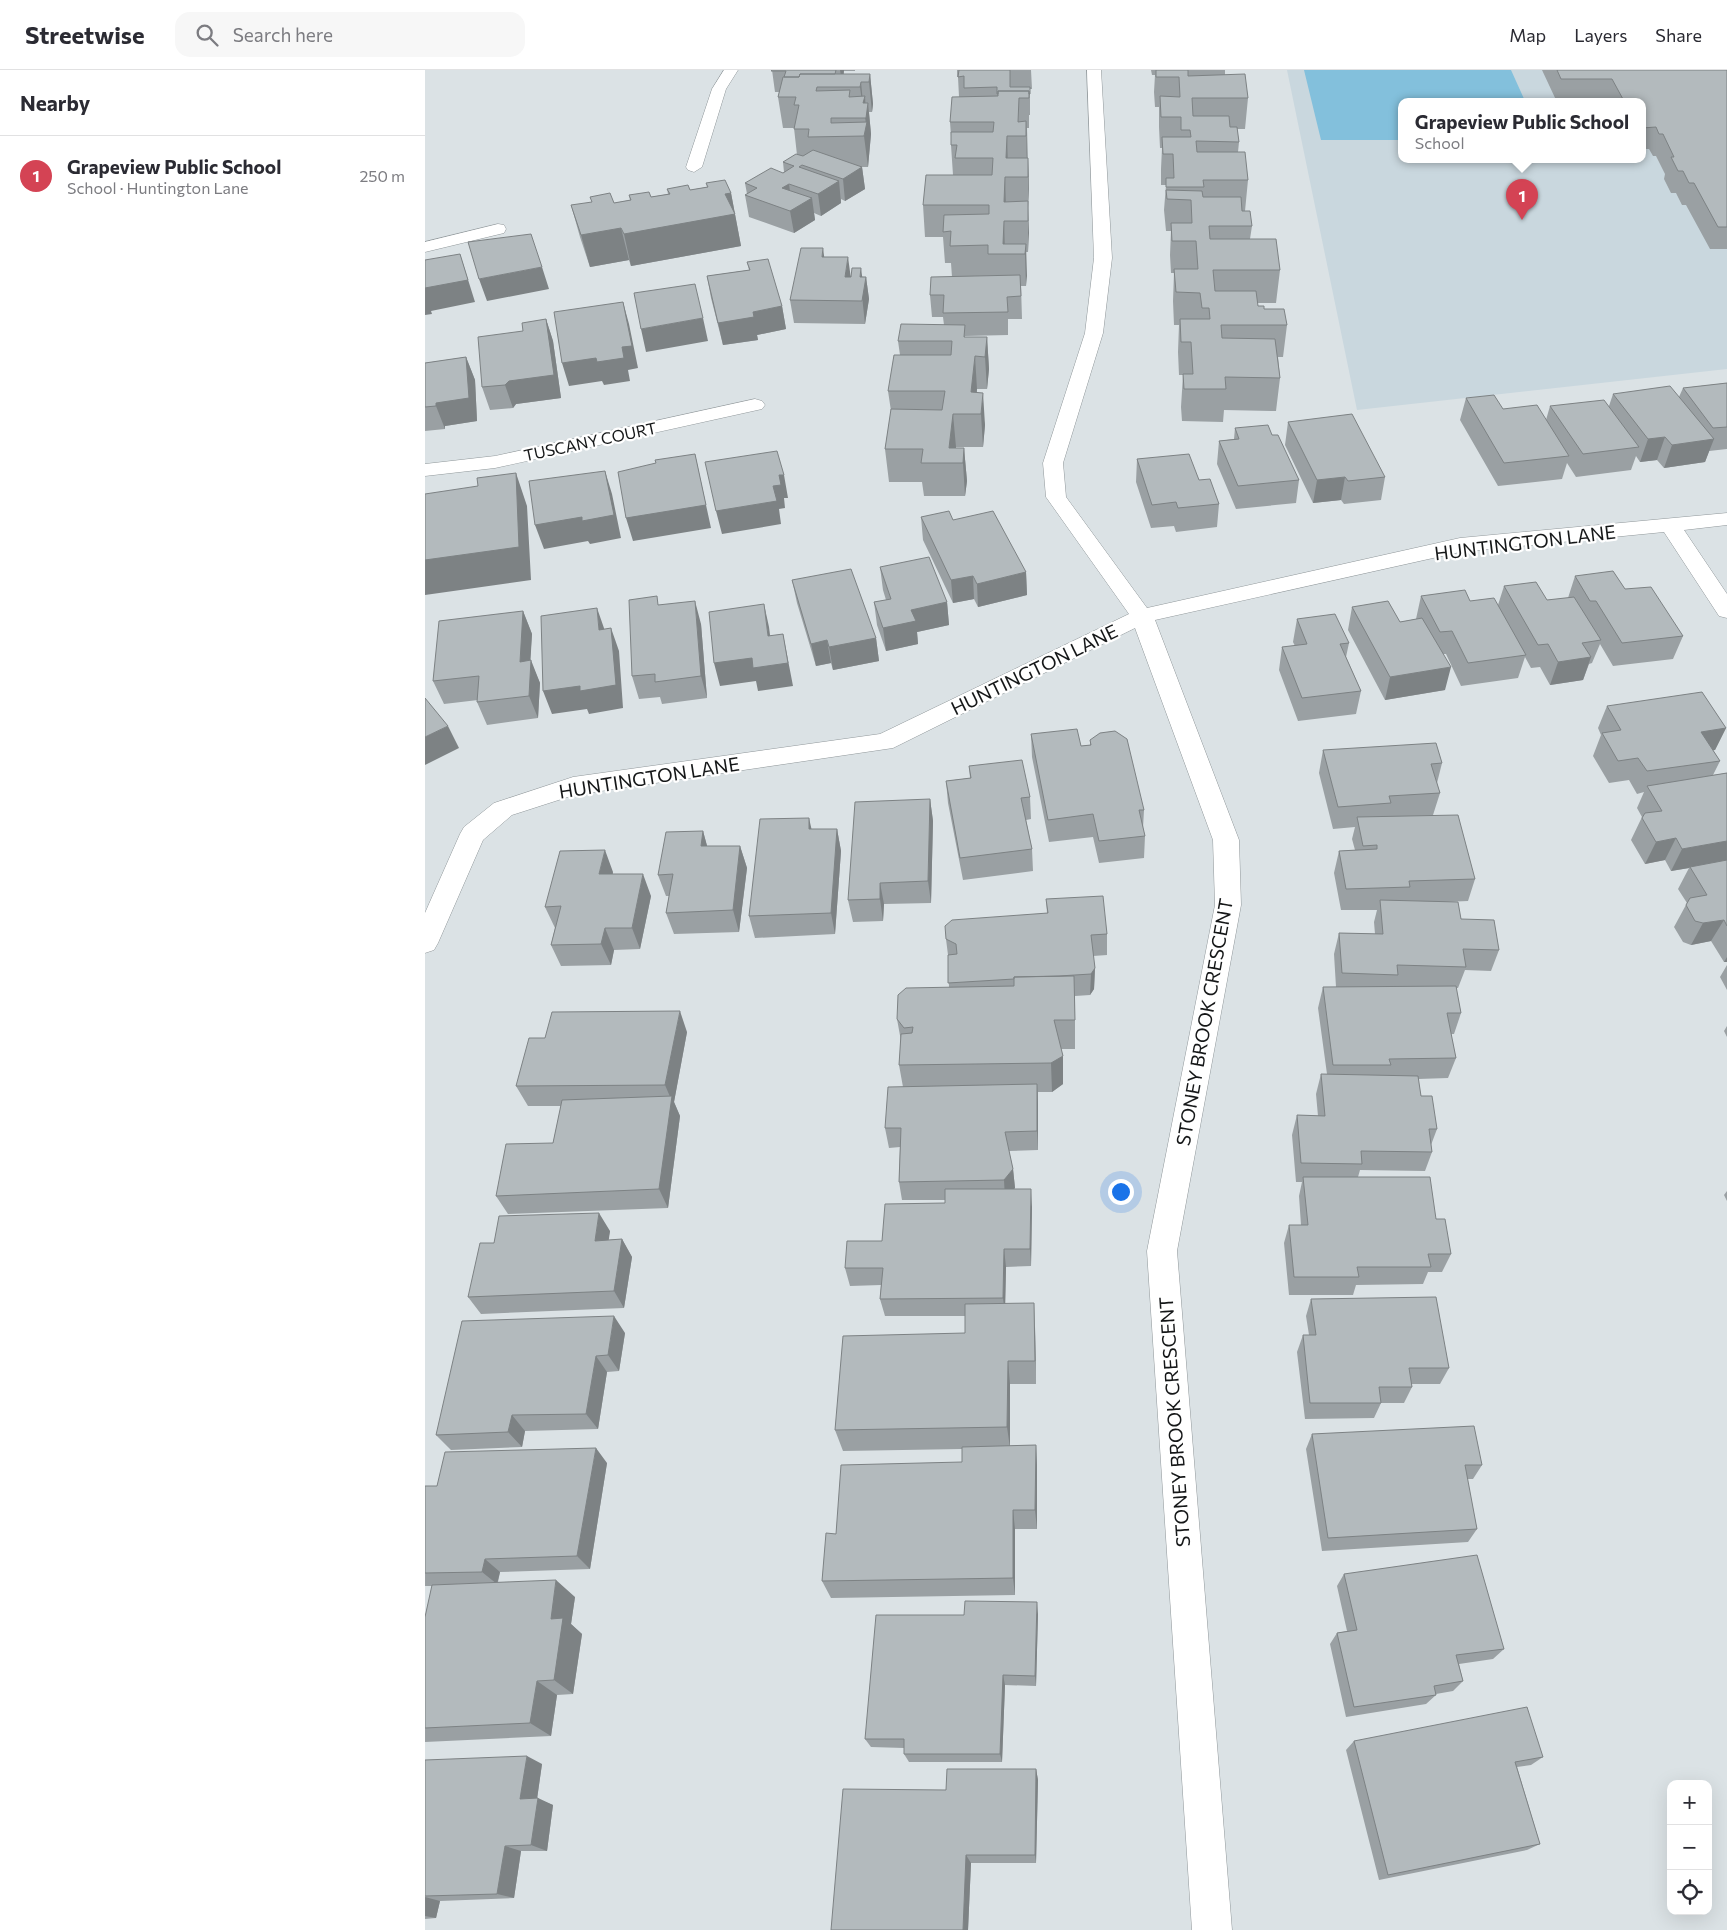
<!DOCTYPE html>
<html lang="en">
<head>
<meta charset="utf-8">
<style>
  body { margin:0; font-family:Commissioner,sans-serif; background:#f7f7f7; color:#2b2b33 }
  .controls { position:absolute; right:15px; bottom:15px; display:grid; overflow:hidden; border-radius:10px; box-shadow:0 5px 20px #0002 }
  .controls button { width:45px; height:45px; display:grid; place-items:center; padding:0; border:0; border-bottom:1px solid #e1e1e2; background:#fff; color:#2b2b33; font:25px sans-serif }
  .you { position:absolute; left:695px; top:1121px; width:18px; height:18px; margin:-12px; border:4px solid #fff; border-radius:50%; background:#1a73e8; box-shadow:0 0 0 8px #1a73e833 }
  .badge { display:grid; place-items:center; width:32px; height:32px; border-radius:50%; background:#d44354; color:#fff; font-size:16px; font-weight:700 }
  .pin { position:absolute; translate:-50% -41px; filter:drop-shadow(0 1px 2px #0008) }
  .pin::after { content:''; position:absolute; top:26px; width:18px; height:15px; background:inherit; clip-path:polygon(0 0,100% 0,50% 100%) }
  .popup { position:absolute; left:973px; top:28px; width:248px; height:65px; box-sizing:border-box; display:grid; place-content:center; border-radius:10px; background:#fff; filter:drop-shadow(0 1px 4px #0005); font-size:16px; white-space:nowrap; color:#7c7c81 }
  .popup b { font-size:19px; color:#2b2b33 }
  .popup::after { content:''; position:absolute; left:50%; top:100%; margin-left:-10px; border:10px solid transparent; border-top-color:#fff }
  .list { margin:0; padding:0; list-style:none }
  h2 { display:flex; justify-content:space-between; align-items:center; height:65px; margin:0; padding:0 20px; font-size:21px }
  h2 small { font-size:16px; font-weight:400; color:#7c7c81 }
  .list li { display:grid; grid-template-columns:32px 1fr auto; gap:15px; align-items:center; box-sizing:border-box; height:80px; padding:0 20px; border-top:1px solid #e1e1e2 }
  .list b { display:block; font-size:19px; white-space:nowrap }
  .list p { margin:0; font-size:16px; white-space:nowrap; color:#7c7c81 }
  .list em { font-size:16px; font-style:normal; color:#7c7c81 }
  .icon { flex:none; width:28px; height:28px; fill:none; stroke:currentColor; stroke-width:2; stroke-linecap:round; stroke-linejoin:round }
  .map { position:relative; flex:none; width:1302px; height:1860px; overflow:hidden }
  header { display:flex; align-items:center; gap:30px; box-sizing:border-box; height:70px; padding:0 25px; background:#fff; border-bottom:1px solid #e1e1e2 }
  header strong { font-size:24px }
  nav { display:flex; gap:28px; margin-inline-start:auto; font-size:18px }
  .search { width:350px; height:45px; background:#f7f7f7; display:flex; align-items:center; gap:12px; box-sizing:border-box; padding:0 18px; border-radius:15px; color:#7c7c81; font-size:19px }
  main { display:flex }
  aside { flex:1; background:#fff }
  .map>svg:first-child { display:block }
  .built { fill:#c9d7de; fill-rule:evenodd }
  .green { fill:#83c0dc }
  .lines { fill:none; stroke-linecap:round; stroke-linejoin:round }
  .street-casing { stroke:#90979a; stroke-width:1 }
  .street { fill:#fff; fill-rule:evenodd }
  .wall { fill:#9aa0a3 }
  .shaded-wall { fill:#7d8284 }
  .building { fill:#b3babd; stroke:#7d8284 }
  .labels { text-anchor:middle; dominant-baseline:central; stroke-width:4.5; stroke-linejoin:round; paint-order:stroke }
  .far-street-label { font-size:16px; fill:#151718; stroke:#fff }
  .street-label { font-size:19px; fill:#151718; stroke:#fff }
</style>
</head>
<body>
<header>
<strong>Streetwise</strong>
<div class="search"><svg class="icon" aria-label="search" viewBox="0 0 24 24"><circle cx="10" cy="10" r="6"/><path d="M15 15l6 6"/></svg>Search here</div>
<nav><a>Map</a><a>Layers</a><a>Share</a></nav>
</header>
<main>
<aside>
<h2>Nearby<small></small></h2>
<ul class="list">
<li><span class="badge">1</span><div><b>Grapeview Public School</b><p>School · Huntington Lane</p></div><em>250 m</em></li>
</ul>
</aside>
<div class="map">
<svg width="1302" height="1860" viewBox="0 0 1302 1860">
  <rect width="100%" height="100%" fill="#dbe2e5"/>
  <path class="built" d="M 862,0 L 1302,0 L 1302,299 L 932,340 ZM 977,31 L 1217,31 L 1217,89 L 977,89 Z"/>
  <path class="green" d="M 879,0 L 1086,0 L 1100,31 L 977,31 L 977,70 L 896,70 Z"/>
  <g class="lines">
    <g class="street-casing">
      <path id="street" d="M 299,0 L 313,0 L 301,19 L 277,97 L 269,102 L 263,100 L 261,97 L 287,19 Z
        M 662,0 L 676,0 L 687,188 L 678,263 L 638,393 L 641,427 L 722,538 L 1035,468 L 1302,443 L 1302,455 L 1259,460 L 1302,524 L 1302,548 L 1294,546 L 1239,462 L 1035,482 L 730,550 L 814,770 L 816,835 L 752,1181 L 807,1860 L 767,1860 L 722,1181 L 790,835 L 788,770 L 710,558 L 468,678 L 149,725 L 87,745 L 58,770 L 13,873 L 9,880 L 0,883 L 0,843 L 35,764 L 39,757 L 69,733 L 148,707 L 455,664 L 704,544 L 621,427 L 618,393 L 660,263 L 669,188 Z
        M 73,154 L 79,155 L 81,159 L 79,163 L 0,182 L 0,172 Z
        M 330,329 L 337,331 L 340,335 L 337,339 L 70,398 L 0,406 L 0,394 L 70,386 Z"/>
    </g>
    <use href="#street" class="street"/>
  </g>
  <path class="wall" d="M 347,0 L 430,0 L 430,1 L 419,1 L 419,4 L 445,4 L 448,34 L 447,42 L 444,42 L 446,64 L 443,97 L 437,97 L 440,119 L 420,131 L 416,129 L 416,133 L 396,146 L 389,143 L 390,150 L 369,163 L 324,147 L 320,125 L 322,124 L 320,113 L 358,103 L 359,102 L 358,92 L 372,85 L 369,58 L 358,58 L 353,27 L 354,22 L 350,22 Z
    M 532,0 L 606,0 L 607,19 L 605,19 L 605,45 L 604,45 L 604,58 L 602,58 L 604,119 L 603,138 L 603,182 L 601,182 L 601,216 L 596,216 L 597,249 L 583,249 L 583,265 L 540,266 L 540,267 L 562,267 L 564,299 L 562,319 L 552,319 L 552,322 L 560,355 L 558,377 L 531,377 L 531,378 L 539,378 L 542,411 L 540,426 L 499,426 L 497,412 L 464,412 L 460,379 L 466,341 L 463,321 L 475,285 L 473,271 L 519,255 L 518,247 L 507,247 L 505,225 L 527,207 L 526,193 L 520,193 L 518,167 L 500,167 L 498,135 L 528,105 L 526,75 L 526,66 L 525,52 L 534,27 L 533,7 L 532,7 Z
    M 726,0 L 800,0 L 800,5 L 823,28 L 820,59 L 812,59 L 814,72 L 813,82 L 823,110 L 820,141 L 827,156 L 825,169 L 855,200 L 851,233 L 832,233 L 833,236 L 839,239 L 862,255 L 858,287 L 853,287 L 855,308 L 851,341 L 799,340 L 798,352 L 757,351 L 756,337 L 758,305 L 754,305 L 753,282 L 754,255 L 749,255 L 748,231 L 749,203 L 746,203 L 745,185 L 746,161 L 741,161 L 739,140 L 741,115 L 736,115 L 736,99 L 737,78 L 735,78 L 734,57 L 734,37 L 730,37 L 729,22 L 730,5 L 727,5 Z
    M 1117,0 L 1302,0 L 1302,179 L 1285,179 L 1261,135 L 1257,135 L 1251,123 L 1246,123 L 1239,109 L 1240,104 L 1231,86 L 1228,86 L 1224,79 L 1217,79 L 1217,31 L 1182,31 L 1182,30 L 1131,30 Z
    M 281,113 L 306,123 L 316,176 L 206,196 L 204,190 L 165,197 L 155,167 L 146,135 L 189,133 L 205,130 L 204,125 L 226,127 L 243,124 L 242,119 L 265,120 L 282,117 Z
    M 400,187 L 426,206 L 441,207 L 444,229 L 440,254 L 369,253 L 365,230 Z
    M 322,192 L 357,236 L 361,259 L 332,265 L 333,270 L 298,275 L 286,228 L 282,206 L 324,200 Z
    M 121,249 L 128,271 L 136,328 L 91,334 L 88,338 L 65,340 L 57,317 L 98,261 Z
    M 41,287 L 50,310 L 52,351 L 20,356 L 20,359 L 0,361 L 0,293 Z
    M 1302,313 L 1302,379 L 1284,381 L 1280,392 L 1239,398 L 1232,390 L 1215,392 L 1211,386 L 1206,400 L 1151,407 L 1142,393 L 1137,409 L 1073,416 L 1035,350 L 1041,328 L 1078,339 L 1121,350 L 1125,336 L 1184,336 L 1188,324 L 1254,327 L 1258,318 Z
    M 863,352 L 960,407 L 956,430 L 919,434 L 916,430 L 888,433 L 860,375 Z
    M 810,358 L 847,365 L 874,410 L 871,433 L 811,439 L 792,394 L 794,371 L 809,369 Z
    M 712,389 L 774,410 L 794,434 L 792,457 L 751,462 L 749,456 L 726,458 L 711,412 Z
    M 496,447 L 528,450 L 601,502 L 602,525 L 553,537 L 549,529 L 528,533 L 498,470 Z
    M 455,497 L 522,532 L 524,555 L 492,562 L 493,574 L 461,581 L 452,555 L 449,532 L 461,530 L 458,520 Z
    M 1150,506 L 1200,519 L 1258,566 L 1248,589 L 1188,596 L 1175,574 L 1167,593 L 1164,594 L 1158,610 L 1125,615 L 1115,597 L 1106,598 L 1100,587 L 1093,608 L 1036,616 L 1021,584 L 1018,584 L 1020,620 L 960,630 L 923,560 L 927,537 L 975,552 L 991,549 L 996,526 L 1045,531 L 1073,535 L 1079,516 L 1122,530 L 1143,528 Z
    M 367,510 L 451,568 L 454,591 L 408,600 L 406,593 L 391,596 L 372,533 Z
    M 235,535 L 276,554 L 282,628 L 237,634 L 235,627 L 214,629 L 207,606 Z
    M 98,541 L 107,564 L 105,590 L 115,613 L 113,648 L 62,655 L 52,632 L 53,630 L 19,634 L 8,611 Z
    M 872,549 L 924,573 L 921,587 L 936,621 L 931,644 L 873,651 L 854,600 L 857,577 L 870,576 L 868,572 Z
    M 1182,636 L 1301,658 L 1290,680 L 1288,680 L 1295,691 L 1288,705 L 1302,703 L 1302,892 L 1299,892 L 1286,871 L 1266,875 L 1258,872 L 1249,857 L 1262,833 L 1253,819 L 1264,798 L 1246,801 L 1240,790 L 1220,794 L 1206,770 L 1217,747 L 1212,738 L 1219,722 L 1212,724 L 1204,710 L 1184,713 L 1168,686 L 1176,665 L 1173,658 Z
    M 606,664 L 656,676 L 665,675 L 665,670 L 719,740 L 718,758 L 720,766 L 719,788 L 674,793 L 668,767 L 624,772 L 607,687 Z
    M 898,680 L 1017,693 L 1012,713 L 1015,723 L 1008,745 L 1050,809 L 1043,831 L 1019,832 L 1036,849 L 1074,880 L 1066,901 L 1040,900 L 1033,918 L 1031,918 L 1036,943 L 1029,964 L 1026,964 L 1031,988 L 1023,1008 L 993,1009 L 996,1026 L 1012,1059 L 1006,1075 L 1007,1082 L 1000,1101 L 935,1100 L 933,1107 L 1011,1149 L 1026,1184 L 1017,1202 L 1003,1202 L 998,1214 L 931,1215 L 928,1225 L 864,1225 L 859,1173 L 864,1155 L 876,1155 L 874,1126 L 877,1112 L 871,1112 L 867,1065 L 872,1045 L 893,1046 L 891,1024 L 896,1004 L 902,1004 L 893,938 L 898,917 L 911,917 L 909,884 L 914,863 L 950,864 L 949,852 L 952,840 L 916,840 L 909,803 L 914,781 L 930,780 L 927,769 L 930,757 L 908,759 L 894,703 Z
    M 544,696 L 605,727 L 606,749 L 601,750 L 607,779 L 608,801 L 538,810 L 523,733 L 521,711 L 545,708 Z
    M 505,729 L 508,751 L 506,833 L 459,834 L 458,851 L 428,852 L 423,830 Z
    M 387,759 L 412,759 L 416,781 L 410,864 L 330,868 L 324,846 Z
    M 278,761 L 282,776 L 315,776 L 322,798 L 314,862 L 249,864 L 241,843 L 244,826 L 241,826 L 233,805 Z
    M 188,802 L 188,804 L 226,826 L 215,879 L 189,880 L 186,895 L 136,896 L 126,875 L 130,858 L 120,837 Z
    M 621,829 L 682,864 L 682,885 L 668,886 L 670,898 L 669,919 L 665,925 L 650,926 L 650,979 L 636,979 L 638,986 L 638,1014 L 627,1022 L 613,1022 L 613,1080 L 584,1081 L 588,1099 L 590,1118 L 589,1119 L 607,1137 L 606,1196 L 581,1197 L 580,1233 L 610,1257 L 611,1314 L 585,1314 L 585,1376 L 611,1375 L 612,1396 L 612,1459 L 590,1459 L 590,1525 L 406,1528 L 397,1511 L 411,1464 L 537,1392 L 537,1379 L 418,1381 L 410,1360 L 540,1263 L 540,1246 L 460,1246 L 455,1229 L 456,1215 L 425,1216 L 420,1198 L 457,1171 L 520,1133 L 520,1130 L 477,1130 L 474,1112 L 475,1077 L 464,1078 L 460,1058 L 478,1017 L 474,995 L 476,971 L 472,949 L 524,917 L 523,885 L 521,869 L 622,843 Z
    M 1302,895 L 1302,920 L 1295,907 Z
    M 1302,956 L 1302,967 L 1299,961 Z
    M 262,962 L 249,1032 L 255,1046 L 243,1138 L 83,1144 L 71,1126 L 128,1073 L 136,1036 L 103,1036 L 91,1016 L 120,968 Z
    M 1302,1121 L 1302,1131 L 1299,1125 Z
    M 185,1161 L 183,1170 L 197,1169 L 207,1187 L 199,1238 L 56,1244 L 43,1227 L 69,1173 Z
    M 886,1229 L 1024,1298 L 1015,1314 L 986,1314 L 987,1317 L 979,1333 L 956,1333 L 949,1348 L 880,1349 L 872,1282 L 878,1265 L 884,1265 L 881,1246 Z
    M 200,1263 L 194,1301 L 182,1302 L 173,1359 L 100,1361 L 97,1377 L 26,1380 L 11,1365 Z
    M 887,1364 L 1057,1395 L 1048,1409 L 1042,1409 L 1052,1459 L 1043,1472 L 897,1481 L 881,1379 Z
    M 182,1393 L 165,1499 L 75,1502 L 73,1512 L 150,1527 L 146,1554 L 157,1564 L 148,1624 L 132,1625 L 126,1666 L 0,1672 L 0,1547 L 7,1516 L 0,1516 L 0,1416 L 12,1416 Z
    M 919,1504 L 1079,1579 L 1068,1589 L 1034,1594 L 1038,1611 L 1028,1621 L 1011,1624 L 1011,1625 L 1001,1634 L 921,1647 L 905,1574 L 912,1563 L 922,1561 L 912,1516 Z
    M 613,1544 L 611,1616 L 580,1615 L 577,1692 L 484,1692 L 479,1684 L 479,1678 L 446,1677 L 440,1669 L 539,1545 Z
    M 929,1671 L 1118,1687 L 1106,1695 L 1092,1697 L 1115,1774 L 1102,1780 L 954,1810 L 921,1680 Z
    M 0,1690 L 117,1694 L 112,1729 L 128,1735 L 122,1781 L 96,1781 L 89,1828 L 15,1831 L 11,1848 L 0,1849 Z
    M 611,1699 L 613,1710 L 611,1793 L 546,1793 L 543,1860 L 406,1860 L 521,1720 Z"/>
  <path class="shaded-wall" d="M 415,0 L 419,0 L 417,13 Z
    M 445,4 L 448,34 L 447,42 L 444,12 Z
    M 436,12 L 439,43 L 439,47 L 435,17 Z
    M 440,26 L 441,43 L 443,33 L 446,64 L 443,97 L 439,66 L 441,54 L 438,33 Z
    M 601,51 L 602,82 L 602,97 L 601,66 Z
    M 582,66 L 583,97 L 581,88 Z
    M 603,88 L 604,119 L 604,138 L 603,107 Z
    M 437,97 L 440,119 L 420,131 L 418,109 Z
    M 580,107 L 581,139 L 579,132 Z
    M 414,111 L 416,133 L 396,146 L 393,124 Z
    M 364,114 L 367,136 L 357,118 Z
    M 306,123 L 316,176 L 206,196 L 199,164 L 300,124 Z
    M 387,128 L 390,150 L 369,163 L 365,141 Z
    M 603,131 L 604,163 L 603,182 Z
    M 579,151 L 580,182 L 578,174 Z
    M 196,158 L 204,190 L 165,197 L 156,165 Z
    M 601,174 L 602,206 L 601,216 L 600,184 Z
    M 398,178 L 401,200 L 397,187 Z
    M 35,184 L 50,232 L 6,241 L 7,244 L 0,245 L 0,218 Z
    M 423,187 L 426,209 L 420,207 Z
    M 117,197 L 124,219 L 62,231 L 54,209 Z
    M 436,198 L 439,220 L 441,207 L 444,229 L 440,254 L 435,207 Z
    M 198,232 L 204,254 L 213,298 L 203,300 L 205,311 L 179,315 L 177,311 L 144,316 L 137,293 L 197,277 Z
    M 357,236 L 361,259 L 332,265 L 333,270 L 298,275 L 293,253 L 328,242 Z
    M 278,248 L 283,271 L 221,282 L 216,259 Z
    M 121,249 L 128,271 L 136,328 L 91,334 L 88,338 L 80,315 Z
    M 562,267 L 564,299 L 562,319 L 560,287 Z
    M 550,286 L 552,319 L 549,344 L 546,322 Z
    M 41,287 L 50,310 L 52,351 L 20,356 L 20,359 L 11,336 L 11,333 Z
    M 558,323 L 560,355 L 558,377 L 556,344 Z
    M 528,344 L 531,377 L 529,393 L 524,378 Z
    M 1240,367 L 1232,390 L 1215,392 L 1223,369 Z
    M 1289,369 L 1280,392 L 1239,398 L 1247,375 Z
    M 539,378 L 542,411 L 540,426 L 538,393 Z
    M 270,384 L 286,458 L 208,471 L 201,448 Z
    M 180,401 L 187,424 L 196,468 L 165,474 L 163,471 L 119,479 L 110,455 Z
    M 91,403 L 102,436 L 106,510 L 0,525 L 0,490 Z
    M 354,405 L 359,405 L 363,428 L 359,428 L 360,438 L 354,439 L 356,454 L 297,464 L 291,441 L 348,416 Z
    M 920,407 L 916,430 L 888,433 L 892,410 Z
    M 601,502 L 602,525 L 553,537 L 552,514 Z
    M 548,506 L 549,529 L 528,533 L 526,510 Z
    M 270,531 L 276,554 L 282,628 L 276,606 Z
    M 522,532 L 524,555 L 492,562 L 493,574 L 461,581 L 458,558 L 486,540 Z
    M 339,534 L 344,557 L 348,589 L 343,566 Z
    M 172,538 L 180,561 L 174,560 Z
    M 98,541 L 107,564 L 104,615 L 95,592 Z
    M 186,558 L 194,581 L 198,638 L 164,644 L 162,639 L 127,644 L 118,621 Z
    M 358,564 L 368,616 L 333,621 L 331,611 L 295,616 L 289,593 Z
    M 451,568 L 454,591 L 408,600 L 404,577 Z
    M 402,570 L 406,593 L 391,596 L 386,574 Z
    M 1166,587 L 1158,610 L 1125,615 L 1133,592 Z
    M 106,590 L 115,613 L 113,648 L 104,626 Z
    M 1026,597 L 1020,620 L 960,630 L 965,607 Z
    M 23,656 L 34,678 L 0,695 L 0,667 Z
    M 1301,658 L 1290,680 L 1265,684 L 1276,662 Z
    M 505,729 L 508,751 L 506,833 L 503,811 Z
    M 384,748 L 389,770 L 384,759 Z
    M 412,759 L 416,781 L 410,864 L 406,843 Z
    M 278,761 L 284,783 L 276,776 Z
    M 1251,768 L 1240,790 L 1220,794 L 1231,772 Z
    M 1302,771 L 1302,791 L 1265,797 L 1264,798 L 1246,801 L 1257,779 Z
    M 315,776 L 322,798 L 314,862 L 308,840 Z
    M 180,780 L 188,802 L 182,826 L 174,804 Z
    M 218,804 L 226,826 L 215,879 L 207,858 Z
    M 455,813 L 459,834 L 458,851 L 455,829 Z
    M 1299,850 L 1286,871 L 1266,875 L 1278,853 Z
    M 180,858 L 189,880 L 186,895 L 176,874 Z
    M 1302,887 L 1302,892 L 1299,892 Z
    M 670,898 L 669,919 L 665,925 L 666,904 Z
    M 255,941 L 262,962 L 249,1032 L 255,1046 L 243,1138 L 234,1119 L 246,1029 L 240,1015 Z
    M 638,986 L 638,1014 L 627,1022 L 626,993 Z
    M 612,1014 L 613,1034 L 613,1080 L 612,1061 Z
    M 588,1099 L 590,1118 L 580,1129 L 579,1110 Z
    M 606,1119 L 607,1137 L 606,1196 L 605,1179 Z
    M 174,1143 L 185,1161 L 181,1189 L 170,1171 Z
    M 197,1169 L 207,1187 L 199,1238 L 189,1221 Z
    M 579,1179 L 581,1197 L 580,1245 L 578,1228 Z
    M 609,1233 L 610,1257 L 611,1314 L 610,1291 Z
    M 189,1246 L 200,1263 L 194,1301 L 183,1285 Z
    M 171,1286 L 182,1302 L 173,1359 L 161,1344 Z
    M 583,1291 L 585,1314 L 585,1378 L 582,1357 Z
    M 87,1345 L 100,1361 L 97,1377 L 83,1362 Z
    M 611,1375 L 612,1396 L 612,1459 L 610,1440 Z
    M 171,1378 L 182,1393 L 165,1499 L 152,1486 Z
    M 588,1440 L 590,1459 L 590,1525 L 588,1508 Z
    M 60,1489 L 75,1502 L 72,1514 L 57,1502 Z
    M 131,1510 L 150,1527 L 146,1554 L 157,1564 L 148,1624 L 129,1610 L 126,1549 Z
    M 612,1532 L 613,1544 L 611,1616 L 610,1606 Z
    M 578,1605 L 580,1615 L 577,1692 L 575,1684 Z
    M 112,1611 L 132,1625 L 126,1666 L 105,1653 Z
    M 102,1686 L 117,1694 L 111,1736 L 95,1729 Z
    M 611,1699 L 613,1710 L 611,1793 L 610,1785 Z
    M 113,1728 L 128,1735 L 122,1781 L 106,1775 Z
    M 80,1776 L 96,1781 L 89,1828 L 72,1824 Z
    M 541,1785 L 546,1793 L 543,1860 L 538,1860 Z
    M 0,1827 L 15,1831 L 11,1848 L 0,1846 Z"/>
  <path class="building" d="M 347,0 L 411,0 L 410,4 L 375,4 L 374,7 L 359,7 L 361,1 L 346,1 Z
    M 534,0 L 585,0 L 585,17 L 605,17 L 605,24 L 604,24 L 604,21 L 573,21 L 573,24 L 572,24 L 572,17 L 539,18 L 539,6 L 533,7 Z
    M 731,0 L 763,0 L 763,6 L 820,4 L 823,28 L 767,28 L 768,46 L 804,46 L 805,57 L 812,57 L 814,72 L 771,71 L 772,82 L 820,82 L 823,110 L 778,110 L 779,117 L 741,117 L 741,108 L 749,108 L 748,84 L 738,84 L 737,67 L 766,67 L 765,60 L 756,60 L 756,47 L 736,47 L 735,26 L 755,27 L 754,7 L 731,7 Z
    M 1132,0 L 1302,0 L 1302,157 L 1293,157 L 1269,113 L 1264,113 L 1258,101 L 1253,101 L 1246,87 L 1249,87 L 1238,64 L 1234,64 L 1231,57 L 1217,58 L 1217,31 L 1199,31 L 1187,9 L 1136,9 Z
    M 375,4 L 445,4 L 444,12 L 436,12 L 435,17 L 392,17 L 391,21 L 425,20 L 424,27 L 440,26 L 438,33 L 443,33 L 441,48 L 406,48 L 406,53 L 442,52 L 439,66 L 383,67 L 384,59 L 369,59 L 374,35 L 369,35 L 371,27 L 353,27 L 358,7 L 374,7 Z
    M 573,21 L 604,21 L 604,28 L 594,28 L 593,52 L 601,51 L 601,66 L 582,66 L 581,88 L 603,88 L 603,107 L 580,107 L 579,132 L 603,131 L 603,151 L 579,151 L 578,174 L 601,174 L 600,184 L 563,184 L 563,175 L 525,176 L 526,161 L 518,162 L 519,145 L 564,144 L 564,135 L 498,135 L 501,105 L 567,105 L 568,88 L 530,88 L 532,75 L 526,75 L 526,62 L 568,62 L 569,52 L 525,52 L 527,27 L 573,26 Z
    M 388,80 L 437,97 L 418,109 L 377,95 L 374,97 L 414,111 L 393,124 L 364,114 L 357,118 L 387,128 L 365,141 L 320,125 L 332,118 L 320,113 L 346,98 L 358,103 L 369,96 L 358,92 L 371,84 L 378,86 Z
    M 300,110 L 306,123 L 300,124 L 310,144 L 199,164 L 196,158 L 156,165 L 146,135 L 167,132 L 165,127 L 185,123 L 189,133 L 206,130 L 204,125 L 224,122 L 226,127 L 245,124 L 242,119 L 263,115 L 265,120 L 283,117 L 281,113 Z
    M 741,120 L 777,121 L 778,127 L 816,127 L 817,141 L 825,141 L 827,156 L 784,156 L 785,169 L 851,169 L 855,200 L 788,200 L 790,221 L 831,221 L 833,236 L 839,236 L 839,239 L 859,239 L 862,255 L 796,255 L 797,268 L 850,269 L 855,308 L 800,307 L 801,319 L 759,319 L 758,304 L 768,304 L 766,272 L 756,272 L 755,249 L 785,249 L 784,238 L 777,238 L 775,223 L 751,222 L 749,199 L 773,199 L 771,171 L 747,171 L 746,153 L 767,153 L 766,130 L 742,129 Z
    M 106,164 L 117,197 L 54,209 L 43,172 Z
    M 376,178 L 398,178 L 397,187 L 423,187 L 420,207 L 426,207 L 427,198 L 436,198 L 435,207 L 441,207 L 437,231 L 365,230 Z
    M 35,184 L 43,210 L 0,218 L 0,190 Z
    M 343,189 L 357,236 L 328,242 L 329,247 L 293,253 L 282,206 L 325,200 L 322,192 Z
    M 595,205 L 596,226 L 582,227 L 583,242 L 518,243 L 519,225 L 505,225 L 506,207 Z
    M 270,214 L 278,248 L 216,259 L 209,223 Z
    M 198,232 L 207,276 L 197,277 L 199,288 L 172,292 L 171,288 L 137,293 L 129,242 Z
    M 121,249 L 129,305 L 84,311 L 80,315 L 57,317 L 53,267 L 98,261 L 97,253 Z
    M 476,254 L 540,255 L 539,267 L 562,267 L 560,287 L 550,286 L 546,322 L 558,323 L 556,344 L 528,344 L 524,378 L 539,378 L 538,393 L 496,393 L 498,379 L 460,379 L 466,339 L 517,340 L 520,321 L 463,321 L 469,285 L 526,285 L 527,271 L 473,271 Z
    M 41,287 L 44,328 L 11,333 L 11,336 L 0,337 L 0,293 Z
    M 1302,313 L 1302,357 L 1288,358 L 1258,318 Z
    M 1245,316 L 1289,369 L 1247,375 L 1240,367 L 1223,369 L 1188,324 Z
    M 1069,325 L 1078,339 L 1112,335 L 1144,386 L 1079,393 L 1041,328 Z
    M 1179,330 L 1214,377 L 1158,384 L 1125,336 Z
    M 927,344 L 960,407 L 923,411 L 920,407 L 892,410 L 863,352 Z
    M 843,355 L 847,365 L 853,365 L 874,410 L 813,416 L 794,371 L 814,369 L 810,358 Z
    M 352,381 L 359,405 L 354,405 L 356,415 L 348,416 L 352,431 L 291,441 L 280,392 Z
    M 270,384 L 281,435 L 201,448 L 193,402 L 231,393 L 230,390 Z
    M 764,384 L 774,410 L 785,409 L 794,434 L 753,438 L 751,432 L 727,435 L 712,389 Z
    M 180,401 L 189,445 L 157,451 L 157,447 L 110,455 L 104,411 Z
    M 91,403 L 94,477 L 0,490 L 0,424 L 53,416 L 52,408 Z
    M 524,441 L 528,450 L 568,441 L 601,502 L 552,514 L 548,506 L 526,510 L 496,447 Z
    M 504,487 L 522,532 L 486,540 L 491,551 L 458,558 L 449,532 L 466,529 L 455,497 Z
    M 426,499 L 451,568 L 404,577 L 402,570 L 386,574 L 367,510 Z
    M 1188,501 L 1200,519 L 1226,517 L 1258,566 L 1197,573 L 1171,531 L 1165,531 L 1150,506 Z
    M 1111,512 L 1122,530 L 1149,527 L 1176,570 L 1157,573 L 1166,587 L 1133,592 L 1123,574 L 1113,575 L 1079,516 Z
    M 1040,520 L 1045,531 L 1069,528 L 1101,585 L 1043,593 L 1027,561 L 1015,562 L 996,526 Z
    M 232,526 L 233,535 L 270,531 L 276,606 L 230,612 L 230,604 L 207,606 L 204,530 Z
    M 963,531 L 975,552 L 997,548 L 1026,597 L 965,607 L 927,537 Z
    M 339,534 L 343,566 L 358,564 L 363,593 L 328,598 L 327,588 L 289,593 L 284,542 Z
    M 172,538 L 174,560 L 186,558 L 191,615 L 155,621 L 155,616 L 118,621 L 116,546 Z
    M 98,541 L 95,592 L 106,590 L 104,626 L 52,632 L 54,606 L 8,611 L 14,551 Z
    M 910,544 L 924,573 L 915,574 L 936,621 L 877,628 L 857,577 L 882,574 L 872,549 Z
    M 1277,622 L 1301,658 L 1276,662 L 1295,691 L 1222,701 L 1213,688 L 1193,691 L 1177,663 L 1196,660 L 1182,636 Z
    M 0,628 L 23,656 L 0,667 Z
    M 652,659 L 656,676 L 666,675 L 665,670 L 675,663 L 690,661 L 702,669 L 719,740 L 714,740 L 720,766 L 674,771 L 668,744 L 623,750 L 606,664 Z
    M 1011,673 L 1017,693 L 1006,694 L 1015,723 L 964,726 L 966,733 L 913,737 L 898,680 Z
    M 597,690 L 605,727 L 596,728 L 607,779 L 535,788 L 521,711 L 546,708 L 544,696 Z
    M 1302,703 L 1302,771 L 1257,779 L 1251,768 L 1231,772 L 1217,748 L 1220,743 L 1237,741 L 1222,716 Z
    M 505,729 L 503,811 L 455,813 L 455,829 L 423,830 L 430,732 Z
    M 1033,745 L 1050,809 L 984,811 L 985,817 L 921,819 L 914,781 L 952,779 L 952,775 L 938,776 L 932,747 Z
    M 384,748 L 384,759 L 412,759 L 406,843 L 324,846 L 335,749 Z
    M 278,761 L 276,776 L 315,776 L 308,840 L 241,843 L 248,804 L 233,805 L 241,762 Z
    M 180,780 L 174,804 L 218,804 L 207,858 L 180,858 L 176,874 L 126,875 L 136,836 L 120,837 L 135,781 Z
    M 1302,790 L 1302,856 L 1299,850 L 1278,853 L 1270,851 L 1261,835 L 1265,828 L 1282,825 L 1265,797 Z
    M 678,826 L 682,864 L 666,865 L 670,898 L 666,904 L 634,906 L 589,907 L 589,909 L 523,913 L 523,885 L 532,884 L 531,874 L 521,869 L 520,856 L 527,850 L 623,843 L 621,829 Z
    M 955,830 L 1033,832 L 1036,849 L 1069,850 L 1074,880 L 1038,879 L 1041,897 L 972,895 L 973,905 L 917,903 L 914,863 L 958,864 Z
    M 649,906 L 650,950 L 629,950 L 638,986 L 626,993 L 474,995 L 476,964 L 487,963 L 488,957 L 479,958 L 472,949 L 473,925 L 481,918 L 589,916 L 589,907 Z
    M 1031,916 L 1036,943 L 1022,943 L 1031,988 L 964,989 L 966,995 L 908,995 L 898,917 Z
    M 255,941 L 240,1015 L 91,1016 L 104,968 L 120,968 L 127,942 Z
    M 896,1004 L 993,1006 L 996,1026 L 1007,1026 L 1012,1059 L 1004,1059 L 1007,1082 L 936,1081 L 937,1094 L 876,1093 L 872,1045 L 900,1046 Z
    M 612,1014 L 612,1061 L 580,1062 L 588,1099 L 579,1110 L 474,1112 L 476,1058 L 460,1058 L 463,1017 Z
    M 247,1026 L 234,1119 L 71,1126 L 81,1074 L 128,1073 L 137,1030 Z
    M 878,1107 L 1005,1107 L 1011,1149 L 1020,1149 L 1026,1184 L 1003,1184 L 1006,1197 L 932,1197 L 934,1207 L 869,1207 L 864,1155 L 883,1155 Z
    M 520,1119 L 606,1119 L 605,1179 L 579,1179 L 578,1228 L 455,1229 L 458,1198 L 420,1198 L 422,1171 L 457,1171 L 460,1134 L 520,1133 Z
    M 174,1143 L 170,1171 L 197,1169 L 189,1221 L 43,1227 L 55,1173 L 69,1173 L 74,1146 Z
    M 1011,1227 L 1024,1298 L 984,1298 L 987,1317 L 954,1317 L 956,1333 L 885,1333 L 878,1265 L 891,1265 L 886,1229 Z
    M 609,1233 L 610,1291 L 583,1291 L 582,1357 L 410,1360 L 418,1266 L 540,1263 L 540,1234 Z
    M 189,1246 L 183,1285 L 171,1286 L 161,1344 L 87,1345 L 83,1362 L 11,1365 L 37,1251 Z
    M 1049,1356 L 1057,1395 L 1040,1395 L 1052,1459 L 903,1468 L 887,1364 Z
    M 611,1375 L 610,1440 L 588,1440 L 588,1508 L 397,1511 L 401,1463 L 411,1464 L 416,1395 L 537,1392 L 537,1377 Z
    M 171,1378 L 152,1486 L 60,1489 L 57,1502 L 0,1503 L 0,1416 L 12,1416 L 20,1382 Z
    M 1052,1485 L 1079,1579 L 1031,1585 L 1038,1611 L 1009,1616 L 1011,1625 L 929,1637 L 912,1563 L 932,1560 L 919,1504 Z
    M 131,1510 L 126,1549 L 138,1548 L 129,1610 L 112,1611 L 105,1653 L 0,1658 L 0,1547 L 7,1515 Z
    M 540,1531 L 612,1532 L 610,1606 L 578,1605 L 575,1684 L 479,1684 L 479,1669 L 440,1669 L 451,1545 L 539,1545 Z
    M 1102,1637 L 1118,1687 L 1090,1692 L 1115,1774 L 963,1805 L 929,1671 Z
    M 102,1686 L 95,1729 L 113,1728 L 106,1775 L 80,1776 L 72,1824 L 0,1826 L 0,1690 Z
    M 522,1699 L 611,1699 L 610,1785 L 541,1785 L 538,1860 L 406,1860 L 418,1719 L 521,1720 Z"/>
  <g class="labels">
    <g class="far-street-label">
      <text transform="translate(165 371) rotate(-12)">TUSCANY COURT</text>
    </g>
    <g class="street-label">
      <text transform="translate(1100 472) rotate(-7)">HUNTINGTON LANE</text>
      <text transform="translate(609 599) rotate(-26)">HUNTINGTON LANE</text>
      <text transform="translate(224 707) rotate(-9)">HUNTINGTON LANE</text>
      <text transform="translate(779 952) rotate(-80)">STONEY BROOK CRESCENT</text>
      <text transform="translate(749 1352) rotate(-94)">STONEY BROOK CRESCENT</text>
    </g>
  </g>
</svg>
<div class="controls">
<button>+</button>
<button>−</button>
<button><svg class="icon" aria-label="locate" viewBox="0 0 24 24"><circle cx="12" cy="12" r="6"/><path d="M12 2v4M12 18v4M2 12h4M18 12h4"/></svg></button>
</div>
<div class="you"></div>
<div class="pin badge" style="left:1097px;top:150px">1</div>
<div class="popup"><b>Grapeview Public School</b>School</div>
</div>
</main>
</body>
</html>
